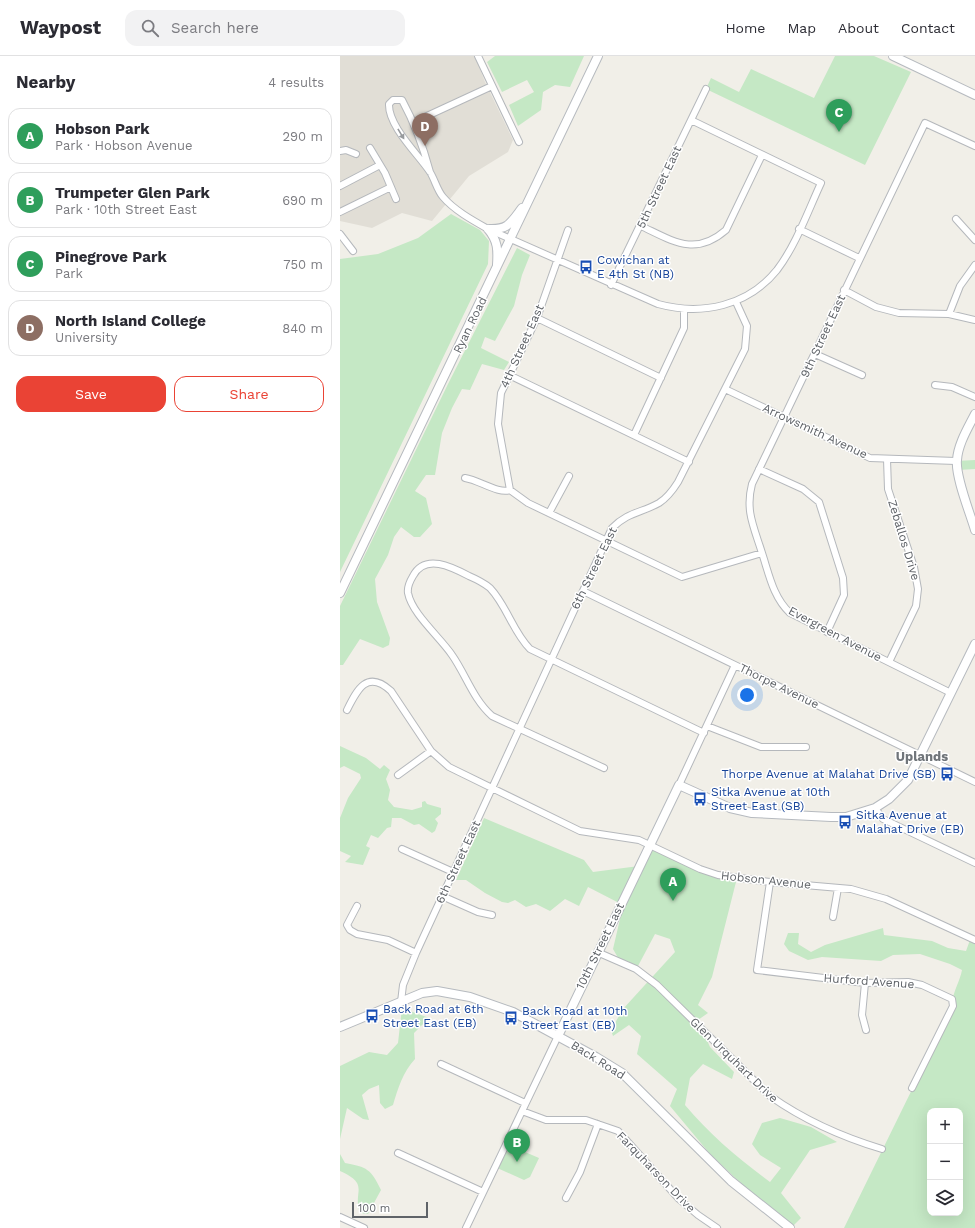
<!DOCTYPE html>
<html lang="en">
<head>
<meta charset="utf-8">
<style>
  body { margin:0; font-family:"Work Sans",sans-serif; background:#f2f2f3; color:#2b2b33 }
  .controls { position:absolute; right:12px; bottom:12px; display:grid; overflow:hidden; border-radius:8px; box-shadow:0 4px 16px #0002 }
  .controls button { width:36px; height:36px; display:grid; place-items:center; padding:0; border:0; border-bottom:1px solid #e1e1e2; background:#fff; color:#2b2b33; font:20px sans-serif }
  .scale { position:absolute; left:12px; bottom:10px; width:76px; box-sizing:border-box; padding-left:4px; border:2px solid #5f6368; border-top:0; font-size:11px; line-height:14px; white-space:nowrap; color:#5f6368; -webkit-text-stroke:3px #fff; paint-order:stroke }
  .you { position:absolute; left:407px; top:639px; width:14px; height:14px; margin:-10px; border:3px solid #fff; border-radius:50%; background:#1a73e8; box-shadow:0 0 0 6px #1a73e833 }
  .badge { display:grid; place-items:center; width:26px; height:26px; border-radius:50%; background:#ea4335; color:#fff; font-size:13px; font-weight:700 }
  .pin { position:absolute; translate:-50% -33px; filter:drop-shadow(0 1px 2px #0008) }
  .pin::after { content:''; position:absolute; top:21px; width:14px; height:12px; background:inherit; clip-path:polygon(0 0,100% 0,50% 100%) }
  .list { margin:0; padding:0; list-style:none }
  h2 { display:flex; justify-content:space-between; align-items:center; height:52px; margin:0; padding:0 16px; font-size:17px }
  h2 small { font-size:13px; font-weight:400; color:#7c7c81 }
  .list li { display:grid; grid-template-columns:26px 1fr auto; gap:12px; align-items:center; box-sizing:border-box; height:56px; margin:0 8px 8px; padding:0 8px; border:1px solid #e1e1e2; border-radius:12px }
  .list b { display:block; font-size:15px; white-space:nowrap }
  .list p { margin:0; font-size:13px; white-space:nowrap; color:#7c7c81 }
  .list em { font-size:13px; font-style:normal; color:#7c7c81 }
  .actions { display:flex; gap:8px; padding:12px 16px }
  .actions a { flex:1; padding:9px 0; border:1px solid #ea4335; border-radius:12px; text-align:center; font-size:14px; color:#ea4335 }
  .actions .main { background:#ea4335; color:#fff }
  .icon { flex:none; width:22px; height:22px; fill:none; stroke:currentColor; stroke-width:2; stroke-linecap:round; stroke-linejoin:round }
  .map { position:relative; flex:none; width:635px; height:1172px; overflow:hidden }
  header { display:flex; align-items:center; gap:24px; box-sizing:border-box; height:56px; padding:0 20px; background:#fff; border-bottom:1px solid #e1e1e2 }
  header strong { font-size:19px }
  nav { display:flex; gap:22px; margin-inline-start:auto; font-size:14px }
  .search { width:280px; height:36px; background:#f2f2f3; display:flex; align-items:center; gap:10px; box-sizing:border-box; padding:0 14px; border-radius:12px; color:#7c7c81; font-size:15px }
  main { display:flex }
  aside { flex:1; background:#fff }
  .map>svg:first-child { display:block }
  .education { fill:#e1ded6 }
  .green { fill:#c5e8c5; fill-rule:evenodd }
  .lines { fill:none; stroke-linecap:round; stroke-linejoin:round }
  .street-casing { stroke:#b5b8bc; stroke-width:8 }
  .secondary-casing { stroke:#b6babf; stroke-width:10 }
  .street { stroke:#fff; stroke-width:6 }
  .secondary { stroke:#fff; stroke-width:8 }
  .oneway { fill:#979a9d }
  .labels { text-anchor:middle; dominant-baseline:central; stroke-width:3; stroke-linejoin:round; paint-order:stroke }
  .street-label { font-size:12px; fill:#5f6368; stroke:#fff }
  .transit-label { font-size:12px; fill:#164399; stroke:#fff; text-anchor:start }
  .neighbourhood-label { font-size:13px; font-weight:bold; fill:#70757a; stroke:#fff }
</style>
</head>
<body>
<header>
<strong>Waypost</strong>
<div class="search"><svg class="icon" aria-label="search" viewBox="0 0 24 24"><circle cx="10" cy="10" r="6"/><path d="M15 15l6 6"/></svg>Search here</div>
<nav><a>Home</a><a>Map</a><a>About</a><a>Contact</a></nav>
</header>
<main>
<aside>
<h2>Nearby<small>4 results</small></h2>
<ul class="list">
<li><span class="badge" style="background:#2e9e5b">A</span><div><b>Hobson Park</b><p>Park · Hobson Avenue</p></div><em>290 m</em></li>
<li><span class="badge" style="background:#2e9e5b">B</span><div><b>Trumpeter Glen Park</b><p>Park · 10th Street East</p></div><em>690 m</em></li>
<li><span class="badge" style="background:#2e9e5b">C</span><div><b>Pinegrove Park</b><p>Park</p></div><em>750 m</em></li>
<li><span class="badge" style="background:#8d6e63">D</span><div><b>North Island College</b><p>University</p></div><em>840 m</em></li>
</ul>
<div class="actions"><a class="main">Save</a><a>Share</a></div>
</aside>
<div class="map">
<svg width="635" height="1172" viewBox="0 0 635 1172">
  <rect width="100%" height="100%" fill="#f1efe8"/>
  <path class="education" d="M 0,0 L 135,0 L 145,26 L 173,84 L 168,96 L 129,120 L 92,165 L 62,157 L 32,172 L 0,165 Z"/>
  <path class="green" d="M 155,0 L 244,0 L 230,31 L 215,29 L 203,36 L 201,54 L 178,70 L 169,49 L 194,36 L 187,24 L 162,36 L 147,6 Z
    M 495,0 L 534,0 L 571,16 L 525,109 L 366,33 L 371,22 L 399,36 L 411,13 L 474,42 Z
    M 111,158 L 140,174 L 149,185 L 148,208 L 0,516 L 0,203 L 38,198 L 78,182 Z
    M 177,192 L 190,199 L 182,219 L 174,250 L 155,285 L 145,281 L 141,292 L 169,306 L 164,314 L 142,308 L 130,334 L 122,333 L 112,352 L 102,377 L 95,419 L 86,419 L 75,435 L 86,442 L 92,468 L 80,481 L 74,481 L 61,471 L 54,481 L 48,499 L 35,523 L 37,546 L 50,582 L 49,589 L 43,592 L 20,583 L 3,609 L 0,609 L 0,550 L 108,328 Z
    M 635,404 L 635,413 L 618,414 L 616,405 Z
    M 0,690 L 26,702 L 40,713 L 44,709 L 50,714 L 46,723 L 50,734 L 48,744 L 54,751 L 72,754 L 82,751 L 82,746 L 85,745 L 87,748 L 101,752 L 101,758 L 95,763 L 98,767 L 95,775 L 92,777 L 79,768 L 74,769 L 61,762 L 52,762 L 51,771 L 47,772 L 38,782 L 31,779 L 26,790 L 30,792 L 23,809 L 5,806 L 11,800 L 0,795 L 0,762 L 8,742 L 21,722 L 20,718 L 4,710 L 0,712 Z
    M 144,762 L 244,804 L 253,816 L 299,810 L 309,789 L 360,813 L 397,822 L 372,921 L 358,949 L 368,957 L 358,964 L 370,991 L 394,1016 L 392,1023 L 363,1008 L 350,1022 L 345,1049 C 370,1079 399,1103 430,1126 L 441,1112 L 420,1099 L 412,1088 L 422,1067 L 440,1062 L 471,1071 L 497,1086 L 470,1094 L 441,1137 L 461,1162 L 453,1170 L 407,1133 L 370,1098 L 330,1050 L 337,1033 L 297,998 L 301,980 L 289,969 L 273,980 L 271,974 L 283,953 L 335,896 L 330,883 L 315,878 L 298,910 L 281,907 L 273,893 L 280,863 L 281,848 L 248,831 L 239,850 L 225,843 L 210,855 L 196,848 L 186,851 L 175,844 L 168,847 L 162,846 L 145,837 L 126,824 L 116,824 Z
    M 543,872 L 544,879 L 592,885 L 608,892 L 626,895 L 630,884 L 635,887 L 635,1172 L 504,1172 L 613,950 C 611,938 620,926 622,914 L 610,908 L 580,898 L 553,899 L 541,905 L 482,901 L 468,904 L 449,895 L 444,888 L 448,877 L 459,877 L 458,888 L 471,896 L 485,889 ZM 590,1055 L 620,1055 L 620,1157 L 590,1157 Z
    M 62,952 L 89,962 L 74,977 L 75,1003 C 63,1016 58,1032 53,1049 L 45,1053 L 40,1047 L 39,1029 L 29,1033 L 22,1039 L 29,1064 L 23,1063 L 7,1052 L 0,1083 L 0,1010 L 29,996 L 47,999 L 58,987 Z
    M 166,1088 L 199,1102 L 190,1121 L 184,1124 L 155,1111 Z
    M 0,1098 L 5,1107 C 27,1111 31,1113 41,1134 L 28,1158 L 20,1157 C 12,1135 31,1129 0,1115 Z"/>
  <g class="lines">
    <g class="street-casing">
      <path id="street" d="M 138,0 L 179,86
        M 74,66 L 152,30
        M 30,92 L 45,117 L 56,143
        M 0,95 L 6,94 L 16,98
        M 90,116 C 83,90 75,68 62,44 L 53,44 L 49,48 C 48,70 78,98 90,116 C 95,124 97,134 103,141 C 114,154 132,164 148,173 L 318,248 C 362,260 408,250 437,214 C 456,189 468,155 481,127 L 351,64
        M 0,130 L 40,109
        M 0,156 L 51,131
        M 616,163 L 635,184
        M 301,170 C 333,185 355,201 386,174 L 422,99
        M 459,173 L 519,202
        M 0,178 L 13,195
        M 271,229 L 366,33
        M 504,234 L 536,251 L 559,257 L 609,258 L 635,264
        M 609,258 L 620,230 L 635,209
        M 197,262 L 321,322
        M 475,298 L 522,319
        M 169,319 L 349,406
        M 595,329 L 612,331 L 635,341
        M 385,333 L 530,402 L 616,405
        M 294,379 L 344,272 L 344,254
        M 547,403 L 548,433 L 574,511 L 578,533 L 576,550 L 549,606
        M 419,413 L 463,433 L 479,446 L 503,522 L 504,539 L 487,576
        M 125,422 C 139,424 158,438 170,434 L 188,447 L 342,521 L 422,497 C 429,518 433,541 450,557 L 611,637
        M 170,434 L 158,368 L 161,337 L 197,262 L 228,174
        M 209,457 L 229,420
        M 422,497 C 414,471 405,455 412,428 L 585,67 L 635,90
        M 243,535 L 635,726
        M 7,654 C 17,634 27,613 51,635 L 91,695 L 109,711 L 240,775 L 299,784 L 360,813 L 378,819 L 430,826 L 511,833 L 546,843 L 635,884
        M 367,670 L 421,691 L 466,691
        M 264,712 L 152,660 C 133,643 126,619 112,599 C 100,581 72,558 68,537 C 67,531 70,525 73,520 C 85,497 112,511 129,520 C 136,523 144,527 150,532 C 167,550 173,576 190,593 L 364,677
        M 58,719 L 91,695
        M 339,729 L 395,609
        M 535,752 L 543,763 L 635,807
        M 62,793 L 113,816
        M 430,826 L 417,914 L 525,927 L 568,926 L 582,929 L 612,943 L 613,950 L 572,1032
        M 102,840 L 138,856 L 152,859
        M 17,850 L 7,869 L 10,874 L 17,878 L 48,884 L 76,897
        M 493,861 L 498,832
        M 257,896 L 296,913 L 317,929 L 430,1040 C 464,1064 502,1081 542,1093
        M 525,927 L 522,959 L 526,974
        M 61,946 L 63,929 L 76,897 L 272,472 C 288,456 301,457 319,447 C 327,442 333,434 338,426 L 405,293 L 407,270 L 396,246
        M 101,1008 L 185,1047
        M 182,1055 L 206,1064 L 246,1064 L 278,1075 L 339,1143 L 358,1159 L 377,1172
        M 58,1097 L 143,1136
        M 226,1142 L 240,1116 L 258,1068
        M 0,1161 L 24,1172
        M 126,1172 L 218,980"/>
    </g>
    <g class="secondary-casing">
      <path id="secondary" d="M 553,0 L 635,39
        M 148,173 C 168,174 170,168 182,152
        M 148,173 C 158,185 158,194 157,209
        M 635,358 C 628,372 618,388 617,404 C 615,420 630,457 635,474
        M 0,537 L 258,0
        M 0,971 L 82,937 L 97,935 L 130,941 L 173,956 L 256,1001 L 282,1017 L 391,1125 L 450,1172
        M 218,980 L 339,729 L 390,752 L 412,757 L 491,761 L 506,761 L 535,752 L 549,743 L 568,724 L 635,588"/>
    </g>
    <use href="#street" class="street"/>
    <use href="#secondary" class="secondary"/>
  </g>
  <defs><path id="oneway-solid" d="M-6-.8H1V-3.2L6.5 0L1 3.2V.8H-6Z"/></defs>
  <use class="oneway" href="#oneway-solid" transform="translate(61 78) rotate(59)"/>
  <defs>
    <g id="bus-bare" transform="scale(1.08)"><path d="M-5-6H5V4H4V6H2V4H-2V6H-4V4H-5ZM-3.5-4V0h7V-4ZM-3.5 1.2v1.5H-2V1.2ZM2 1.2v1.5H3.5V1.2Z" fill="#1a4fb4" stroke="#fff" stroke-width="2.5" paint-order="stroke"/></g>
  </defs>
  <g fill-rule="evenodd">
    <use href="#bus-bare" x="246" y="211"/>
    <use href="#bus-bare" x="607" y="718"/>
    <use href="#bus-bare" x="360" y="743"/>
    <use href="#bus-bare" x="505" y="766"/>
    <use href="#bus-bare" x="32" y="960"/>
    <use href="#bus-bare" x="171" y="962"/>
  </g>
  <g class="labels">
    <g class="street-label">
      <text transform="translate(319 131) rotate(-65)">5th Street East</text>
      <text transform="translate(130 269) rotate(-64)">Ryan Road</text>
      <text transform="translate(483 280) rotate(-65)">9th Street East</text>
      <text transform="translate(182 290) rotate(-66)">4th Street East</text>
      <text transform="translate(475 375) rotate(25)">Arrowsmith Avenue</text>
      <text transform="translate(564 484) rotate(73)">Zeballos Drive</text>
      <text transform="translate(254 512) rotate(-64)">6th Street East</text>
      <text transform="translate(495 578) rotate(28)">Evergreen Avenue</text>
      <text transform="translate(439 630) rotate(26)">Thorpe Avenue</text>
      <text transform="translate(118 806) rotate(-65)">6th Street East</text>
      <text transform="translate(426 824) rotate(6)">Hobson Avenue</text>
      <text transform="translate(260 890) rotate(-64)">10th Street East</text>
      <text transform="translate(529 925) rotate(4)">Hurford Avenue</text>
      <text transform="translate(258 1004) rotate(32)">Back Road</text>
      <text transform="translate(394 1004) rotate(44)">Glen Urquhart Drive</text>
      <text transform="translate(316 1116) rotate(46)">Farquharson Drive</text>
    </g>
    <g class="transit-label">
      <text x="257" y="204">Cowichan at<tspan x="257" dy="14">E 4th St (NB)</tspan></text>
      <text x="596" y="718" text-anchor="end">Thorpe Avenue at Malahat Drive (SB)</text>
      <text x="371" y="736">Sitka Avenue at 10th<tspan x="371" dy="14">Street East (SB)</tspan></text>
      <text x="516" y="759">Sitka Avenue at<tspan x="516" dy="14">Malahat Drive (EB)</tspan></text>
      <text x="43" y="953">Back Road at 6th<tspan x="43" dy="14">Street East (EB)</tspan></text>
      <text x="182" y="955">Back Road at 10th<tspan x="182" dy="14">Street East (EB)</tspan></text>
    </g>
    <g class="neighbourhood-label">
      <text x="582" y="700">Uplands</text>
    </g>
  </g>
</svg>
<div class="controls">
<button>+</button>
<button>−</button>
<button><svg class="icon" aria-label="layers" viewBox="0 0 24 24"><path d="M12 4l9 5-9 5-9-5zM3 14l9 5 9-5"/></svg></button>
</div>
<div class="scale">100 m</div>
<div class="you"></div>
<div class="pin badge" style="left:333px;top:845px;background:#2e9e5b">A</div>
<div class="pin badge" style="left:177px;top:1106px;background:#2e9e5b">B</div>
<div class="pin badge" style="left:499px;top:76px;background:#2e9e5b">C</div>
<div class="pin badge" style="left:85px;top:90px;background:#8d6e63">D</div>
</div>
</main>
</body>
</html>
